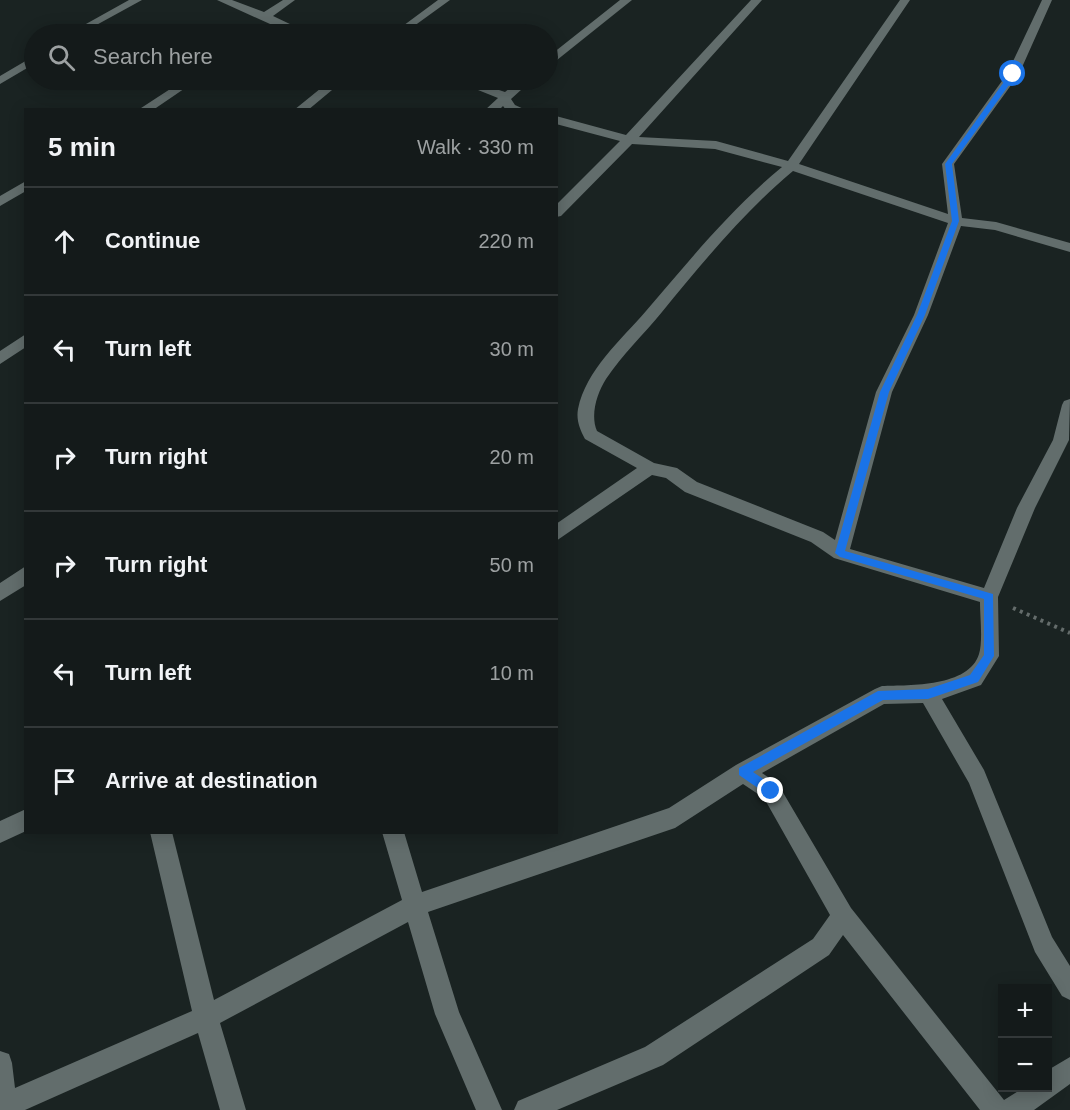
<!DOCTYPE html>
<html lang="en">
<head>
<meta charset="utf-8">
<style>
  body { margin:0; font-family:Helvetica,sans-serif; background:#1d2323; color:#f1f3f6 }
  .controls { position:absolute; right:18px; bottom:18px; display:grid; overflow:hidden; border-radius:0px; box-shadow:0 3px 15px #0003 }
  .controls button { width:54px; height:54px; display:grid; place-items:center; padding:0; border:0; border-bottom:2px solid #333839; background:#141a1a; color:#f1f3f6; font:30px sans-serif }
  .stop { position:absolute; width:18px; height:18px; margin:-14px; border:4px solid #1a73e8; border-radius:50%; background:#fff }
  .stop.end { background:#1a73e8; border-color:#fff; box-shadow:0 2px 6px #0008 }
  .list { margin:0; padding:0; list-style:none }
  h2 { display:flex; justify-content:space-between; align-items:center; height:78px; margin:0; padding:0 24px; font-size:26px }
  h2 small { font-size:20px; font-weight:400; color:#9da1a2 }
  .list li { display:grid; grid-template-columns:39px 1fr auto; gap:18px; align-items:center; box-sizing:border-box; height:108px; padding:0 24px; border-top:2px solid #333839 }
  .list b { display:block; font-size:22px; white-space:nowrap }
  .list em { font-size:20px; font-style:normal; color:#9da1a2 }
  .icon { flex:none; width:33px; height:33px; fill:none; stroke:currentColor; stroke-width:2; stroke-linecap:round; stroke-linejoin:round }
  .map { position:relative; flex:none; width:1070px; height:1110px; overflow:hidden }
  .search { position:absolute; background:#141a1a; box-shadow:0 3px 15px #0003; left:24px; top:24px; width:534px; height:66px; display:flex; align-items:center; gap:15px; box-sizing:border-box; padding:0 21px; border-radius:33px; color:#9da1a2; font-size:22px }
  .panel { position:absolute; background:#141a1a; box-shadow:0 3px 15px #0003; left:24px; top:108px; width:534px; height:726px; border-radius:0px }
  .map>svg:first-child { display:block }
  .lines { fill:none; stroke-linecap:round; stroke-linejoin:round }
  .path { stroke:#646c6b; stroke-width:4; stroke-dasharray:3 4.5; stroke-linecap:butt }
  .minor { fill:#626d6c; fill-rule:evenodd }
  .route { fill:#1a73e8 }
</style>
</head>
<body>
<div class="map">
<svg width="1070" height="1110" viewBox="0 0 1070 1110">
  <rect width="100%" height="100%" fill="#1a2322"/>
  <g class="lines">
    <path class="path" d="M 1013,608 L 1070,633"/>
    <path class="minor" d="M 129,0 L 142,0 L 80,34 L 68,34 Z
      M 217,0 L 232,0 L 264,12 L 283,0 L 295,0 L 273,16 L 311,34 L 290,33 Z
      M 438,0 L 450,0 L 403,34 L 392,34 Z
      M 620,0 L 632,0 L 552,64 L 548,65 L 548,57 Z
      M 751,0 L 762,0 L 639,137 L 716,141 L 788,161 L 900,0 L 910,0 L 799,164 L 948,214 L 942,164 L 1007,74 L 1042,0 L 1052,0 L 1019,74 L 954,164 L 962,218 L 996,222 L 1070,243 L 1070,252 L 995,230 L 961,226 L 928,315 L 892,392 L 850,549 L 984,588 L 1017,508 L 1053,440 L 1062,405 L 1064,401 L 1070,399 L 1069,440 L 1035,508 L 998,597 L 999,656 L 981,685 L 942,699 L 984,770 L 1052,937 L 1070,966 L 1070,1000 L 1062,996 L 1035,952 L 969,783 L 923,703 L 884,704 L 762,773 L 778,784 L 851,908 L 1004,1100 L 1023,1088 L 1048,1088 L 1048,1070 L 1070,1057 L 1070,1084 L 1034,1110 L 980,1110 L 843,935 L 829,955 L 663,1065 L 557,1110 L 514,1110 L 518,1101 L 645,1047 L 813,939 L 830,915 L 764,798 L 743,784 L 675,828 L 428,912 L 459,1012 L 502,1110 L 476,1110 L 435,1014 L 408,922 L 220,1023 L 246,1110 L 220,1110 L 198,1033 L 25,1110 L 0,1110 L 0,1051 L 9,1054 L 12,1063 L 15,1088 L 192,1011 L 150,832 L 172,832 L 214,1000 L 402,900 L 382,832 L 404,832 L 422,892 L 669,808 L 736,765 L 875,689 L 882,686 C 910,685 969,687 979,654 C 983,642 980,616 980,602 L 834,558 L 811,542 L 685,492 L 666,478 L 652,475 L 556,541 L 556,524 L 637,468 L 585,439 C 580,430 576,420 578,409 C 586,370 621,340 646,311 C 689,261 731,209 782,167 L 715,149 L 632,144 L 561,216 L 556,217 L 556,205 L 620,141 L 556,124 L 556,116 L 626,135 ZM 793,171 L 948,223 L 914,315 L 876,392 L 835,540 L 823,532 L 697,482 L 677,468 L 654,463 L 597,431 C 590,415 597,393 606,379 C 622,355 644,334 662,312 C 703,262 744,212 793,171 Z
      M 34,56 L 34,64 L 0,84 L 0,76 Z
      M 184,80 L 197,80 L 153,110 L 138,110 Z
      M 331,80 L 344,80 L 308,110 L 294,110 Z
      M 453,80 L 469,80 L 505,92 L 520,80 L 532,80 L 511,99 L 515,105 L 526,110 L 506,110 L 503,106 L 499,110 L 485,110 L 498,98 Z
      M 26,181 L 26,191 L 0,206 L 0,196 Z
      M 26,334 L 26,347 L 0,364 L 0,351 Z
      M 26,566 L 26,585 L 0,601 L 0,583 Z
      M 26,809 L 26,831 L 0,843 L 0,821 Z"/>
  </g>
  <path class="route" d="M 1011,72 L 1017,74 L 952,164 L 959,221 L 925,315 L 889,392 L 845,551 L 993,594 L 994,656 L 978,682 L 928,699 L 883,700 L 753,772 L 775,787 L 777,791 L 771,797 L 739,775 L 739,768 L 878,691 L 928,689 L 970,675 L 984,655 L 984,599 L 840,557 L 835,553 L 880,392 L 917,315 L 952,221 L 945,164 Z"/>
</svg>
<div class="controls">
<button>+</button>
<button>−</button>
</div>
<div class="stop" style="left:1013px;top:74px"></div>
<div class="stop end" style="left:771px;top:791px"></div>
<div class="search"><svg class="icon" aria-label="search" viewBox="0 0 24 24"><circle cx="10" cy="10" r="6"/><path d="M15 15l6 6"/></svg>Search here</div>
<section class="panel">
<h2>5 min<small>Walk · 330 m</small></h2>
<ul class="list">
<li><svg class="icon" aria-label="ahead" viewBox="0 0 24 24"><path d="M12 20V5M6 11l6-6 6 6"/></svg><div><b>Continue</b></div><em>220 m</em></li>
<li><svg class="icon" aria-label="left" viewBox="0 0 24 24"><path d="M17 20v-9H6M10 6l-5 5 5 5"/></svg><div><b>Turn left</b></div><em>30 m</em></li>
<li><svg class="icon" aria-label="right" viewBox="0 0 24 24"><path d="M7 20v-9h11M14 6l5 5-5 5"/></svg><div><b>Turn right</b></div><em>20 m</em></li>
<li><svg class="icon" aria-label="right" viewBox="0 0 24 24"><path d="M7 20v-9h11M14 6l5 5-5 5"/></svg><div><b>Turn right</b></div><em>50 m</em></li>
<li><svg class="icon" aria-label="left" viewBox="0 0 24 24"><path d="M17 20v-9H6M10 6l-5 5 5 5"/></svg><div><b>Turn left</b></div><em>10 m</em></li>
<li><svg class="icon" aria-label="arrive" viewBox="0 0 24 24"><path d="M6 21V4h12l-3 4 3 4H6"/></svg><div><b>Arrive at destination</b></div></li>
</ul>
</section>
</div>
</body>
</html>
